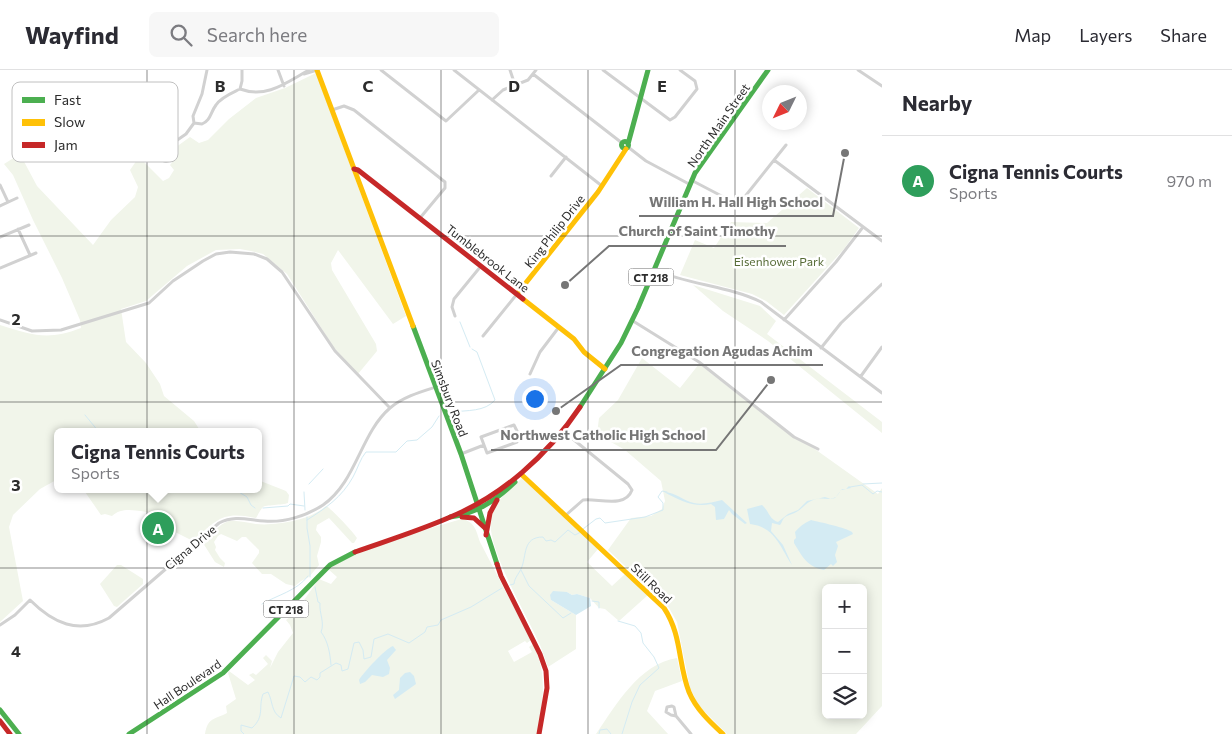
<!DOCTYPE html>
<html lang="en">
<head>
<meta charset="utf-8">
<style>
  body { margin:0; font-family:Commissioner,sans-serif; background:#f7f7f7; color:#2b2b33 }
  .controls { position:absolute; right:15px; bottom:15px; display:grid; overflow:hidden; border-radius:8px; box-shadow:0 2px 12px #0003 }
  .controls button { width:45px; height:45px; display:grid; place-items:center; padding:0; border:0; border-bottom:1px solid #e1e1e2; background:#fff; color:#2b2b33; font:25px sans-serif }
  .compass { position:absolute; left:762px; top:15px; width:45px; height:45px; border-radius:50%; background:#fff; box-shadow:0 2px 12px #0003; rotate:227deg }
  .you { position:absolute; left:534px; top:328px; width:18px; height:18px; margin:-12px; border:4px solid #fff; border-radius:50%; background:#1a73e8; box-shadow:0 0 0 8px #1a73e833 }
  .badge { display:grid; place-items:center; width:32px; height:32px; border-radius:50%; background:#db2777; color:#fff; font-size:16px; font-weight:700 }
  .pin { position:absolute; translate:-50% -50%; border:2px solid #fff; box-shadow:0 1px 5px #0006 }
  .popup { position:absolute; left:54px; top:358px; width:208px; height:65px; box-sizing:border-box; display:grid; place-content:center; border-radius:8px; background:#fff; filter:drop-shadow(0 1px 4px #0005); font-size:16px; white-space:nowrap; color:#7c7c81 }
  .popup b { font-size:19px; color:#2b2b33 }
  .popup::after { content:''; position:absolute; left:50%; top:100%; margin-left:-10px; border:10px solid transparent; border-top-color:#fff }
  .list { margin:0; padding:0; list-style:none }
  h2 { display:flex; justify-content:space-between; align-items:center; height:65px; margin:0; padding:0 20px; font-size:21px }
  h2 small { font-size:16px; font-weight:400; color:#7c7c81 }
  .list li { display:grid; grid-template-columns:32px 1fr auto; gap:15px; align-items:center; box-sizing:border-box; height:90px; padding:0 20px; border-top:1px solid #e1e1e2 }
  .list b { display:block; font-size:19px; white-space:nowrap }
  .list p { margin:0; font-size:16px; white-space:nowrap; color:#7c7c81 }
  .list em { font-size:16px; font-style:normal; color:#7c7c81 }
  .icon { flex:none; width:28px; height:28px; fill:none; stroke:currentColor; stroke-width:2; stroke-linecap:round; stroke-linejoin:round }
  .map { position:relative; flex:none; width:882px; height:664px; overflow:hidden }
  header { display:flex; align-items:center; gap:30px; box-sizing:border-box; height:70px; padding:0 25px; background:#fff; border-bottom:1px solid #e1e1e2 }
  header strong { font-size:24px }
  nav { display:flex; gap:28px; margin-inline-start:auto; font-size:18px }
  .search { width:350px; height:45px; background:#f7f7f7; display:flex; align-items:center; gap:12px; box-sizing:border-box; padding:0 18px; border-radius:8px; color:#7c7c81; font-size:19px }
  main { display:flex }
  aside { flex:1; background:#fff }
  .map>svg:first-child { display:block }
  .green { fill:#f1f5ea; fill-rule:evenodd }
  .water { fill:#d4ebf3 }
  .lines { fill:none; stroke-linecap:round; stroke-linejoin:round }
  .stream { stroke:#d4ebf3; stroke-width:1 }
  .street { stroke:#d1d1d1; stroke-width:3 }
  .fast { stroke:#4caf50; stroke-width:5 }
  .slow { stroke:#ffc107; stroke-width:5 }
  .jam { stroke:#c62828; stroke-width:5 }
  .grid { fill:none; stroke:#2c2c2c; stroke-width:1; stroke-opacity:0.55 }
  .labels { text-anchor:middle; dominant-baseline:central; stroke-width:5; stroke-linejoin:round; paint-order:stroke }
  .shield { fill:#fff; stroke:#6b6b6b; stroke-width:1 }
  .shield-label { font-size:11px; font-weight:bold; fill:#2c2c2c }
  .street-label { font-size:12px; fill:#2c2c2c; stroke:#fff }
  .park-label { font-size:12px; fill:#566b36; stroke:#fff }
  .key { fill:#fff; stroke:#c0c0c0; stroke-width:1 }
  .key-label { font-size:14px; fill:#2c2c2c }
  .grid-label { font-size:16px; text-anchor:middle; font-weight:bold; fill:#2c2c2c; stroke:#fff; stroke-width:5; stroke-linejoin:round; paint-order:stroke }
  .leader { fill:none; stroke:#767676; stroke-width:2 }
  .callout-dot { fill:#767676; stroke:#fff; stroke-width:2 }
  .callout-label { font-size:14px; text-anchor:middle; font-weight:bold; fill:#767676; stroke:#fff; stroke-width:5; stroke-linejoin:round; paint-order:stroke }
</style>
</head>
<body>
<header>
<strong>Wayfind</strong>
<div class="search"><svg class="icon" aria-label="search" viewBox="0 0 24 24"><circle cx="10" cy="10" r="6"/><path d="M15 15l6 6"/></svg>Search here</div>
<nav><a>Map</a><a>Layers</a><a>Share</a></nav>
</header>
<main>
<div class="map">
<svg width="882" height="664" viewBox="0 0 882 664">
  <rect width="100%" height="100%" fill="#fff"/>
  <path class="green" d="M 316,3 L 406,246 L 393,254 L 338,180 L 331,193 L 332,200 L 376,274 L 377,281 L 358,304 L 334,278 L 287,204 L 263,184 L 251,181 L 240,179 L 216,180 L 187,196 L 146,231 L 121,239 L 126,272 L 146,293 L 160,314 L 164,326 L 194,351 L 201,362 L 58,362 L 58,409 L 40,419 L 13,445 L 9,457 L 23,531 L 0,552 L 0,255 C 33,265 47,271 81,258 L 80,250 L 62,208 L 33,150 L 13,105 L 4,94 L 20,84 L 37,116 L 93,175 L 111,150 L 135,127 L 138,117 L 130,100 L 139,87 L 163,111 L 169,108 L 174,100 L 170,95 L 174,90 L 172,80 L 190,67 L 199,73 L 208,70 L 229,49 L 256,28 L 285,18 Z
    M 807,118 L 859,158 L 844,179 L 784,245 L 766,231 L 752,224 L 680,205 L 695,170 L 714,178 L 731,152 L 767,153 Z
    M 693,215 L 760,236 L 776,251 L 767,264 L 882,352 L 882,363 L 768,271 L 723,241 Z
    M 642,288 L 680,318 L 699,294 L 795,369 L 812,377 L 878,424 L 882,418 L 882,636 L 856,664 L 727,664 L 699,636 L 690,618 L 677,552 L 669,538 L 608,480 L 631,448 L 651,446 L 662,439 L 665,431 L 661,411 L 625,380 L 597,364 L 599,348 L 618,330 ZM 826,518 L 863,518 L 863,645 L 826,645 Z
    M 522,408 L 598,479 L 587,492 L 612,516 L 625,504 L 648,525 L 619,551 L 605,539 L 599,538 L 590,528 L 577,524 L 572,525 L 567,522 L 562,522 L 551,530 L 576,545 L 576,579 L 548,597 C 545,589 543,582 540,575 C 528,547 485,476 491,447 C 494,431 511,419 522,408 Z
    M 258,410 L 286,421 L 289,425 L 288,433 C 283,435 265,435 263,437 C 260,440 258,445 256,448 C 222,441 218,449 193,471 L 175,462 L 160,448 L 173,461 L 161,473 L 143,455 L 155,443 C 141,442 123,435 112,446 L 105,444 L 101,445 L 83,419 L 258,419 Z
    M 326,436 C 331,438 355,464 357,468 L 354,473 L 352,473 L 329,448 L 317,455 L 316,460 L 321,467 L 321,472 L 317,486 L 319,495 L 309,507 L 301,511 L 295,516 L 286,514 L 271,504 L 262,504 L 252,493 L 259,483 L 259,480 L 246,467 L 242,467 L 237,471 L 221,464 L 218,466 L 214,472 L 216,477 L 215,480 L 220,488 L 225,493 L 224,497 L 215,492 L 203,473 C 210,465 219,454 229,451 C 238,450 247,453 256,454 C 276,456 311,450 326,436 Z
    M 462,449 C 475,452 476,460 480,472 L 531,570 L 527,573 L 525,571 L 508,581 L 514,592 L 532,582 L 529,577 L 533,574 C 548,604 543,632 537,664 L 205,664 C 208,647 214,650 227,643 L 226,636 L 236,629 L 228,603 L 229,601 L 248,615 L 255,610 L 249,605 L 253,603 L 256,605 L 268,594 L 263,588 L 266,585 L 272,591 L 270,598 L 278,582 L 293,563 L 290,555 L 286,550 L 294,544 L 319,509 L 331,514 L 337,507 L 328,499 C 366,476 420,461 462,449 Z
    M 117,495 L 121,495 L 143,509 L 143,514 L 117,537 L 114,536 L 100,514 Z
    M 677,588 L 682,611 L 655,621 L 647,641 L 668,664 L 596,664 C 616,635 639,594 677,588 Z"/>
  <path class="water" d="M 849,416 L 851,418 L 841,420 C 833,436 824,424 811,431 C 806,433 803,438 798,441 C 794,444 787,445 784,448 C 782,450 782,453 780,455 L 772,453 L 771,461 L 783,475 L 792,495 C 780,477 775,457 750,454 L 747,439 L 762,435 C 769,441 769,449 778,452 L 788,444 L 798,440 L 807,431 L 825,427 L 831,429 L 835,428 L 842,419 L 846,419 Z
    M 664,422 C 675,422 684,431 694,433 C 703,435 713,432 722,430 L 747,453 L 745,454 L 732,444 L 729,440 L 724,449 L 716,450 L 715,437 L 711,434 C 694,438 679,430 664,422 Z
    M 811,450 C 819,452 847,458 852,462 L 853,464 L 836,472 L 838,476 L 835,485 L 837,492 L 833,496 L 831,494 L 824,500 C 807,497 802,486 794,473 L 794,470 L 796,468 L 795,462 C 799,457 804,453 811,450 Z
    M 553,521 L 567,522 L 572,525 L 577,524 L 590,528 L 591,536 L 576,545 L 551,530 L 550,525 Z
    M 393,576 L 396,580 L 387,590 L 390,598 L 389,604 L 383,607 L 372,605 L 365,612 L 360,614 L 359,610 C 364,602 385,579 393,576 Z
    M 410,602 L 414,606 L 416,614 L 395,629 L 393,625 L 399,620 L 400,608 L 405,603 Z"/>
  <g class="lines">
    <path class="stream" d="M 460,252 L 470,277
      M 453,342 C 467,340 485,342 495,330 L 477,282 L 472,279
      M 85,345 L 99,362
      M 309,414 L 323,399
      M 863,414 L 882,413
      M 850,417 L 862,415 L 873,424 L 877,421 L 882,422
      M 234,419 L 247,427 L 251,435 L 255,438
      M 304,422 L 305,440
      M 263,438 L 288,436 L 290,434 L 304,436
      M 307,447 L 307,458 L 310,476 L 310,507
      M 307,450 C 326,438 342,427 353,407 C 358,398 360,389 366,382 L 396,382 L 407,371 L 417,370 L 432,357 L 439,346
      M 583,459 L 596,449 L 600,448 L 605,453 L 645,447 L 663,440 L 663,433 L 658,427 L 662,421 L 667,422
      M 521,500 L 529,516 L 563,548 L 571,543
      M 510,515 L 514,514 C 515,507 518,505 521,499 C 527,486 522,467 543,467 L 546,471 L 551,470 L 555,472 L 568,460 L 575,465 L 581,462
      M 315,517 L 318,532 L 320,533 C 319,543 325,553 321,562 C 328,571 330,583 331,595
      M 592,531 L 599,532 L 599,538
      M 262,534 C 277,525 297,521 308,506
      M 618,551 L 635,556 L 641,563 L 643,573 L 654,587 L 659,598 L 640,615 L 632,632 L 622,664
      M 244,664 L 241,661 L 241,655 L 252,658 C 265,646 258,638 263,624 L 268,622 C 273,632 271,642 281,648 L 294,606 L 300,607 L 305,612 L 311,607 L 317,610 L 320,607 L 320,603 L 336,593 L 341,595 L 342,601 L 348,599 L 354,573 L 359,572 L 363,580 L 364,589 L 371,587 L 374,569 L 388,564 L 409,573 L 425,562 L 427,557 L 438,555 L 441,550 L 471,537 L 502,518
      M 599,664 L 600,660 L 607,659 L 611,664"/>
    <path class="street" d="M 207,0 L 202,24 L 193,46 L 194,53 L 202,54 C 211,50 210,43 216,35 C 221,27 232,23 240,19 L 242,11 L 242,0
      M 278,0 L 284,16
      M 381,0 L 446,51 L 479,20
      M 454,0 L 602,116
      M 510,0 L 515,15
      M 603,0 L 670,50 L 675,47 L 697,19 L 695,11 L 680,0
      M 858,0 L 882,16
      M 304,4 L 317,0
      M 533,4 L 622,73
      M 240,19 C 267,29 287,12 309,0
      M 492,30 L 503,20 L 528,10 L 536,0
      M 332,40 L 344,36 L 354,40 L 445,112 L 445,118 L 420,148
      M 628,77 L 646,91 L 689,114
      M161.5 87a4.5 4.5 0 1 1 9 0a4.5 4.5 0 1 1-9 0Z
      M 167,83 L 173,73 L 186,64 L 194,53
      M 774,90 L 882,171
      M 551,106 L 566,87
      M 691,110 L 735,133 L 739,134 L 786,75
      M 0,115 L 8,132
      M 0,136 L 17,128
      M 18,159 L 30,185
      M 0,167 L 29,155
      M 0,198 L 36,183
      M 655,200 C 689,215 729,216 761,232 L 882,323
      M 455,246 L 452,237 L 454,229 L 481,196
      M 0,250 L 32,261 L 61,260 L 149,233 L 173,211 L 203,191 L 216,184 L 230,182 L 254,184 L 267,189 L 282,202 L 335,281 L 390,338
      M 784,250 L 836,192 L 863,157
      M 633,251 L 699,292 L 794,367 L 818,379
      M 483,266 L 517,224
      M 821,278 L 841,253 L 882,214
      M 530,304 L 540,282 L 559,257
      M 861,306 L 882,277
      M 514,355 L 519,365 L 517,372 L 487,383 L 481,367 Z
      M 563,361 L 628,414 L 632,420 C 625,439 598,428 583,430 L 566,445
      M 461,384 L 484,375
      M 0,555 L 15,545 L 30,530 C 53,553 78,565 109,548 L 219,453 C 235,445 248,450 264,451 C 284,453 306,446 323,435 C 357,411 360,364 390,338 C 403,327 420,322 436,317
      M 676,646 L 671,645 L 666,642 L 667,637 L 672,636 L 674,637 L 676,646 L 691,664"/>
    <path class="fast" d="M621.5 75a3.5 3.5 0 1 1 7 0a3.5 3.5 0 1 1-7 0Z
      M 628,74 L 648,0
      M 413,256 L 461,384 L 497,494
      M 580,337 L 621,273 L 638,238 L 695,103 L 768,0
      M 450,447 C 476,444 496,430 515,412
      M 0,640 L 19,664
      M 129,664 L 223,603 L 330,495 L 355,482"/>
    <path class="slow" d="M 317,0 L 413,256
      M 517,224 L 598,122 L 626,79
      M 523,229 L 574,269 L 584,282 L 605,299
      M 521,404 L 664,538 C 682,565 678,594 689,622 C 696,639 710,652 723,664"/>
    <path class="jam" d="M 354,99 L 358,100 L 523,229
      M 462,447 L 474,448 L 485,458
      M 486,465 L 490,443 L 497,430
      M 355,482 C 386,471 418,461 448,448 C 501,427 548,385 580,337
      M 497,494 L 501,506 L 540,584 L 546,601 L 547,618 L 539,664
      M 0,651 L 10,664"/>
  </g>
  <path class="grid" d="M 147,0 L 147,664M 294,0 L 294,664M 441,0 L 441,664M 588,0 L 588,664M 735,0 L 735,664M 0,166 L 882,166M 0,332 L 882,332M 0,498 L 882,498"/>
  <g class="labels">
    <g class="shield">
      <rect x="628.5" y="198.5" width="45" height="17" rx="4"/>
      <rect x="263.5" y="530.5" width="45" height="17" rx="4"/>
    </g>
    <g class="shield-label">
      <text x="651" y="207">CT 218</text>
      <text x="286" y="539">CT 218</text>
    </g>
    <g class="street-label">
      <text transform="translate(718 55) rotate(-55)">North Main Street</text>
      <text transform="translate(554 161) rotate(-52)">King Philip Drive</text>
      <text transform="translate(488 188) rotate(38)">Tumblebrook Lane</text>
      <text transform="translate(450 328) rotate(69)">Simsbury Road</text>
      <text transform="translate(190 477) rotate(-40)">Cigna Drive</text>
      <text transform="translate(652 513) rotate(44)">Still Road</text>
      <text transform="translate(187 614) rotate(-34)">Hall Boulevard</text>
    </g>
    <g class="park-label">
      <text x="779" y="191">Eisenhower Park</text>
    </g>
  </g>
  <rect x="12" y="12" width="166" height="80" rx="8" class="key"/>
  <rect x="22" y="27" width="23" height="6" fill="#4caf50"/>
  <rect x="22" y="49" width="23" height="7" fill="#ffc107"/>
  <rect x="22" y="72" width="23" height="6" fill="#c62828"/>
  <g class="key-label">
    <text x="54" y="35">Fast</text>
    <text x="54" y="57">Slow</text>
    <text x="54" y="80">Jam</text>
  </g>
  <g class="grid-label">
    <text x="220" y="22">B</text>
    <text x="368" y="22">C</text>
    <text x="514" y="22">D</text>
    <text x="662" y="22">E</text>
    <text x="16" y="255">2</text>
    <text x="16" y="421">3</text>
    <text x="16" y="587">4</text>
  </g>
  <path class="leader" d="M845 83L833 146H639M565 215L609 176H786M556 341L621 295H823M771 310L716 380H491"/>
  <g class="callout-dot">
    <circle cx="845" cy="83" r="5"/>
    <circle cx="565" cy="215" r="5"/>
    <circle cx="556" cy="341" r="5"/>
    <circle cx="771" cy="310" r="5"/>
  </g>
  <g class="callout-label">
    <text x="736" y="137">William H. Hall High School</text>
    <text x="697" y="166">Church of Saint Timothy</text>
    <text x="722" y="286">Congregation Agudas Achim</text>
    <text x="603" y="370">Northwest Catholic High School</text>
  </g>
</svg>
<div class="controls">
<button>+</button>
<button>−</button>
<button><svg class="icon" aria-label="layers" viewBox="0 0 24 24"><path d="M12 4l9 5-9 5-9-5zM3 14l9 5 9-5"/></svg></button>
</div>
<svg class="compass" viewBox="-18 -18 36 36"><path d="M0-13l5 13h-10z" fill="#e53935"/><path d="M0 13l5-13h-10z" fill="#7c7c81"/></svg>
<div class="you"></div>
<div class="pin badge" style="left:158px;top:458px;background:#2e9e5b">A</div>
<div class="popup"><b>Cigna Tennis Courts</b>Sports</div>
</div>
<aside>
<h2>Nearby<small></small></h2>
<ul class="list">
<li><span class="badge" style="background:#2e9e5b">A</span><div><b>Cigna Tennis Courts</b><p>Sports</p></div><em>970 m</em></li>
</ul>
</aside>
</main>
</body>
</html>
